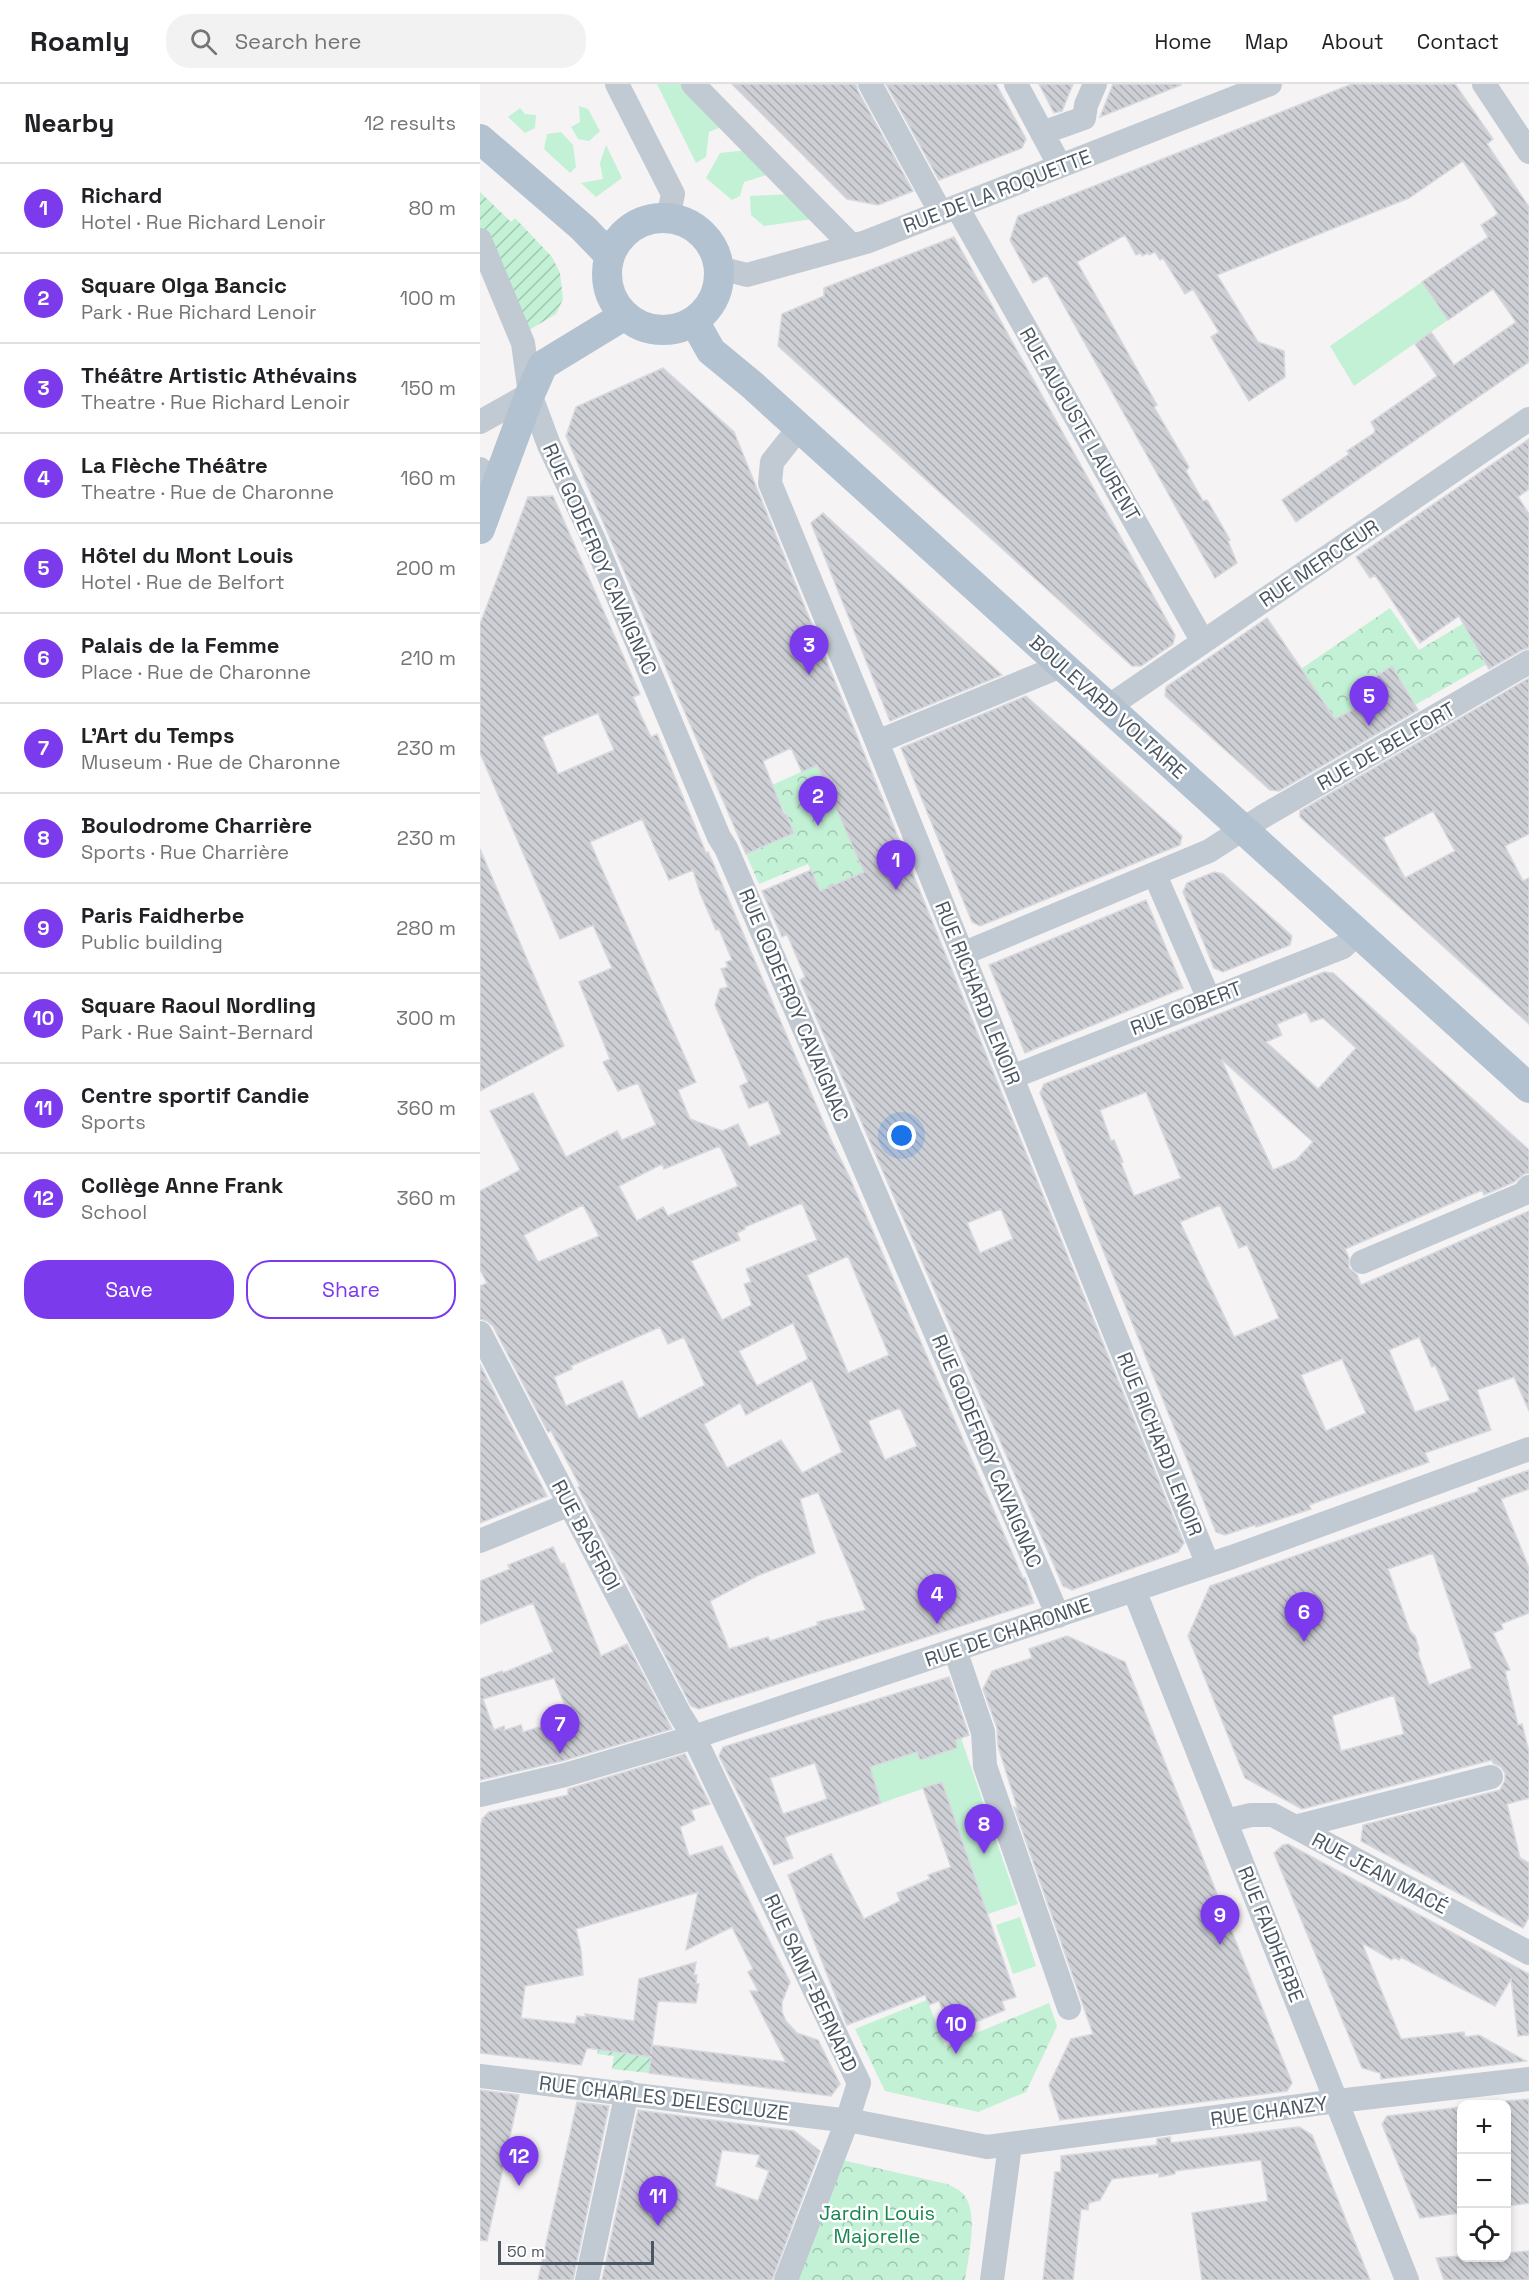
<!DOCTYPE html>
<html lang="en">
<head>
<meta charset="utf-8">
<style>
  body { margin:0; font-family:"Space Grotesk",sans-serif; background:#f2f2f2; color:#202124 }
  .controls { position:absolute; right:18px; bottom:18px; display:grid; overflow:hidden; border-radius:12px; box-shadow:0 3px 9px #0003 }
  .controls button { width:54px; height:54px; display:grid; place-items:center; padding:0; border:0; border-bottom:2px solid #e0e0e0; background:#fff; color:#202124; font:30px sans-serif }
  .scale { position:absolute; left:18px; bottom:15px; width:156px; box-sizing:border-box; padding-left:6px; border:3px solid #4a5661; border-top:0; font-size:16px; line-height:21px; white-space:nowrap; color:#4a5661; -webkit-text-stroke:4px #fff; paint-order:stroke }
  .you { position:absolute; left:422px; top:1052px; width:21px; height:21px; margin:-15px; border:4px solid #fff; border-radius:50%; background:#1a73e8; box-shadow:0 0 0 9px #1a73e833 }
  .badge { display:grid; place-items:center; width:39px; height:39px; border-radius:50%; background:#7c3aed; color:#fff; font-size:20px; font-weight:700 }
  .pin { position:absolute; translate:-50% -50px; filter:drop-shadow(0 2px 3px #0008) }
  .pin::after { content:''; position:absolute; top:32px; width:21px; height:18px; background:inherit; clip-path:polygon(0 0,100% 0,50% 100%) }
  .list { margin:0; padding:0; list-style:none }
  h2 { display:flex; justify-content:space-between; align-items:center; height:78px; margin:0; padding:0 24px; font-size:26px }
  h2 small { font-size:20px; font-weight:400; color:#757577 }
  .list li { display:grid; grid-template-columns:39px 1fr auto; gap:18px; align-items:center; box-sizing:border-box; height:90px; padding:0 24px; border-top:2px solid #e0e0e0 }
  .list b { display:block; font-size:22px; white-space:nowrap }
  .list p { margin:0; font-size:20px; white-space:nowrap; color:#757577 }
  .list em { font-size:20px; font-style:normal; color:#757577 }
  .actions { display:flex; gap:12px; padding:18px 24px }
  .actions a { flex:1; padding:14px 0; border:2px solid #7c3aed; border-radius:24px; text-align:center; font-size:21px; color:#7c3aed }
  .actions .main { background:#7c3aed; color:#fff }
  .icon { flex:none; width:33px; height:33px; fill:none; stroke:currentColor; stroke-width:2; stroke-linecap:round; stroke-linejoin:round }
  .map { position:relative; flex:none; width:1049px; height:2196px; overflow:hidden }
  header { display:flex; align-items:center; gap:36px; box-sizing:border-box; height:84px; padding:0 30px; background:#fff; border-bottom:2px solid #e0e0e0 }
  header strong { font-size:28px }
  nav { display:flex; gap:33px; margin-inline-start:auto; font-size:21px }
  .search { width:420px; height:54px; background:#f2f2f2; display:flex; align-items:center; gap:15px; box-sizing:border-box; padding:0 21px; border-radius:24px; color:#757577; font-size:22px }
  main { display:flex }
  aside { flex:1; background:#fff }
  .map>svg:first-child { display:block }
  .grass { fill:#c3f1d5 }
  .forest { fill:url(#forest-crowns) }
  .garden { fill:url(#garden-furrows) }
  .building { fill:url(#building-back-hatch); stroke:#d7d9de; stroke-width:1.5; fill-rule:evenodd }
  .lines { fill:none; stroke-linecap:round; stroke-linejoin:round }
  .minor { stroke:#c1cad2; stroke-width:24 }
  .major { stroke:#b3c2d1; stroke-width:30 }
  .labels { text-anchor:middle; dominant-baseline:central; stroke-width:5; stroke-linejoin:round; paint-order:stroke }
  .street-label { font-size:20px; fill:#4a5661; stroke:#fff }
  .park-label { font-size:20px; fill:#17864f; stroke:#fff }
</style>
</head>
<body>
<header>
<strong>Roamly</strong>
<div class="search"><svg class="icon" aria-label="search" viewBox="0 0 24 24"><circle cx="10" cy="10" r="6"/><path d="M15 15l6 6"/></svg>Search here</div>
<nav><a>Home</a><a>Map</a><a>About</a><a>Contact</a></nav>
</header>
<main>
<aside>
<h2>Nearby<small>12 results</small></h2>
<ul class="list">
<li><span class="badge">1</span><div><b>Richard</b><p>Hotel · Rue Richard Lenoir</p></div><em>80 m</em></li>
<li><span class="badge">2</span><div><b>Square Olga Bancic</b><p>Park · Rue Richard Lenoir</p></div><em>100 m</em></li>
<li><span class="badge">3</span><div><b>Théâtre Artistic Athévains</b><p>Theatre · Rue Richard Lenoir</p></div><em>150 m</em></li>
<li><span class="badge">4</span><div><b>La Flèche Théâtre</b><p>Theatre · Rue de Charonne</p></div><em>160 m</em></li>
<li><span class="badge">5</span><div><b>Hôtel du Mont Louis</b><p>Hotel · Rue de Belfort</p></div><em>200 m</em></li>
<li><span class="badge">6</span><div><b>Palais de la Femme</b><p>Place · Rue de Charonne</p></div><em>210 m</em></li>
<li><span class="badge">7</span><div><b>L’Art du Temps</b><p>Museum · Rue de Charonne</p></div><em>230 m</em></li>
<li><span class="badge">8</span><div><b>Boulodrome Charrière</b><p>Sports · Rue Charrière</p></div><em>230 m</em></li>
<li><span class="badge">9</span><div><b>Paris Faidherbe</b><p>Public building</p></div><em>280 m</em></li>
<li><span class="badge">10</span><div><b>Square Raoul Nordling</b><p>Park · Rue Saint-Bernard</p></div><em>300 m</em></li>
<li><span class="badge">11</span><div><b>Centre sportif Candie</b><p>Sports</p></div><em>360 m</em></li>
<li><span class="badge">12</span><div><b>Collège Anne Frank</b><p>School</p></div><em>360 m</em></li>
</ul>
<div class="actions"><a class="main">Save</a><a>Share</a></div>
</aside>
<div class="map">
<svg width="1049" height="2196" viewBox="0 0 1049 2196">
  <defs>
    <pattern id="forest-crowns" width="20" height="18" patternUnits="userSpaceOnUse" patternTransform="scale(1.5)"><rect width="20" height="18" fill="#c3f1d5"/><path d="M2 6a3 3 0 1 1 6 0M12 15a3 3 0 1 1 6 0" fill="none" stroke="#a0c6b0"/></pattern>
    <pattern id="garden-furrows" width="10" height="10" patternUnits="userSpaceOnUse" patternTransform="scale(1.5)"><rect width="10" height="10" fill="#c3f1d5"/><path d="M-1 1l2-2M0 10L10 0M9 11l2-2" fill="none" stroke="#a0c6b0"/></pattern>
    <pattern id="building-back-hatch" width="6" height="6" patternUnits="userSpaceOnUse" patternTransform="scale(1.5)"><rect width="6" height="6" fill="#cdcfd5"/><path d="M-1 5l2 2M0 0l6 6M5-1l2 2" fill="none" stroke="#a8abb0"/></pattern>
  </defs>
  <rect width="100%" height="100%" fill="#f5f3f3"/>
  <path class="grass" d="M 177,0 L 201,0 L 243,42 L 229,48 L 226,73 L 216,79 Z
    M 99,22 L 108,25 L 120,47 L 109,57 L 98,55 L 91,43 L 100,38 Z
    M 40,24 L 45,30 L 56,31 L 55,44 L 45,49 L 28,33 Z
    M 81,48 L 93,61 L 96,83 L 90,89 L 64,65 L 67,50 Z
    M 126,61 L 142,94 L 116,113 L 101,99 L 123,95 L 120,79 Z
    M 267,66 L 290,90 L 264,98 L 260,112 L 252,116 L 226,94 L 240,69 Z
    M 310,110 L 333,135 L 284,142 L 271,131 L 270,112 Z
    M 942,198 L 968,236 L 874,302 L 850,262 Z
    M 481,1654 L 538,1820 L 508,1830 L 462,1698 L 396,1721 L 384,1685 Z
    M 540,1833 L 556,1882 L 533,1890 L 516,1841 Z"/>
  <path class="forest" d="M 910,524 L 939,566 L 984,539 L 1007,580 L 935,621 L 912,582 L 891,595 L 899,612 L 856,635 L 821,585 Z
    M 337,681 L 384,788 L 340,807 L 328,780 L 279,800 L 266,770 L 314,749 L 292,701 Z
    M 447,1916 L 465,1962 L 569,1919 L 577,1942 L 546,2008 L 498,2028 L 405,2007 L 375,1945 Z
    M 362,2076 L 467,2100 C 471,2102 476,2104 480,2107 C 501,2123 488,2173 485,2196 L 317,2196 Z"/>
  <path class="garden" d="M 0,108 L 31,138 L 35,134 L 72,173 L 80,189 L 83,215 L 76,230 L 44,249 L 0,148 Z
    M 118,1966 L 171,1973 L 169,1989 L 132,1985 L 134,1972 L 117,1970 Z"/>
  <path class="building" d="M 252,0 L 376,0 L 378,7 L 433,107 L 398,121 L 367,115 Z
    M 406,0 L 516,0 L 546,55 L 542,64 L 459,96 Z
    M 559,0 L 593,0 L 582,27 L 574,29 Z
    M 633,0 L 701,0 L 701,1 L 620,33 Z
    M 872,0 L 975,0 L 1013,55 L 1007,60 L 1049,123 L 1049,278 L 816,438 L 802,416 L 869,370 L 867,367 L 894,349 L 895,346 L 891,338 L 957,292 L 935,260 L 951,248 L 974,281 L 1036,238 L 1013,205 L 968,236 L 942,198 L 1008,153 L 1001,141 L 1018,130 L 983,77 L 929,114 L 737,191 L 778,258 L 804,267 L 805,293 L 769,317 L 731,253 L 739,248 L 713,205 L 705,210 L 683,174 L 680,176 L 675,168 L 669,171 L 668,169 L 662,172 L 661,169 L 656,171 L 645,151 L 597,178 L 677,321 L 674,323 L 709,383 L 706,387 L 723,417 L 727,416 L 750,456 L 748,457 L 757,479 L 735,494 L 567,191 L 553,199 L 530,156 L 538,132 Z
    M 474,153 L 695,551 L 693,560 L 661,582 L 652,582 L 298,262 L 302,230 L 344,212 L 344,204 Z
    M 183,284 L 254,348 L 704,1459 L 698,1468 L 592,1506 L 583,1502 L 361,991 L 320,896 L 325,893 L 307,850 L 302,853 L 282,807 L 331,786 L 340,807 L 384,788 L 337,681 L 322,688 L 311,664 L 283,677 L 304,730 L 306,730 L 314,749 L 266,770 L 86,352 L 96,323 ZM 521,1125 L 533,1155 L 500,1169 L 487,1139 Z
    M 1049,355 L 1049,405 L 1038,413 L 1049,430 L 1049,564 L 1042,566 L 1009,585 L 979,532 L 940,559 L 895,491 L 890,494 L 876,473 Z
    M 73,412 L 160,610 L 153,613 L 162,634 L 171,653 L 177,650 L 226,769 L 228,768 L 234,781 L 352,1058 L 369,1092 L 543,1494 L 545,1494 L 554,1519 L 219,1625 L 211,1622 L 98,1403 L 100,1402 L 71,1347 L 68,1348 L 13,1242 L 7,1237 L 0,1235 L 0,1202 L 7,1199 L 0,1186 L 0,1107 L 40,1086 L 10,1027 L 53,1009 L 86,1073 L 137,1047 L 142,1056 L 176,1041 L 158,999 L 138,1007 L 123,978 L 130,975 L 99,898 L 132,884 L 113,841 L 80,855 L 0,669 L 0,540 L 48,413 ZM 118,629 L 134,666 L 78,690 L 62,653 ZM 162,735 L 189,796 L 213,786 L 220,809 L 236,846 L 239,845 L 252,876 L 246,878 L 248,883 L 241,885 L 248,903 L 240,905 L 235,921 L 268,998 L 260,1002 L 269,1024 L 288,1017 L 301,1050 L 269,1063 L 258,1040 L 242,1047 L 210,1035 L 198,1006 L 216,998 L 110,758 ZM 240,1062 L 258,1102 L 188,1132 L 183,1123 L 157,1137 L 139,1102 L 182,1080 L 184,1085 ZM 322,1119 L 337,1156 L 266,1185 L 271,1198 L 264,1200 L 272,1221 L 242,1236 L 211,1177 L 260,1156 L 257,1149 L 265,1145 L 265,1143 ZM 103,1121 L 119,1152 L 58,1178 L 44,1151 ZM 368,1172 L 409,1271 L 368,1289 L 327,1191 ZM 313,1239 L 328,1275 L 277,1302 L 259,1267 ZM 180,1243 L 188,1260 L 204,1253 L 225,1301 L 159,1335 L 142,1297 L 86,1322 L 74,1293 L 92,1285 L 91,1282 ZM 332,1296 L 362,1368 L 322,1389 L 301,1356 L 247,1384 L 224,1340 L 260,1319 L 266,1331 ZM 420,1324 L 437,1362 L 405,1376 L 388,1337 ZM 338,1408 L 386,1526 L 337,1538 L 338,1541 L 290,1557 L 288,1553 L 249,1565 L 230,1517 L 277,1492 L 335,1469 L 320,1415 Z
    M 343,429 L 377,460 L 522,591 L 410,637 L 331,439 Z
    M 787,534 L 855,635 L 899,612 L 891,595 L 912,582 L 938,626 L 799,707 L 790,706 L 685,612 L 686,603 Z
    M 1049,594 L 1049,750 L 1025,762 L 1043,797 L 1049,794 L 1049,940 L 820,733 L 820,727 ZM 953,727 L 975,767 L 925,794 L 903,754 Z
    M 546,612 L 702,752 L 700,761 L 500,842 L 492,838 L 421,664 Z
    M 0,765 L 84,962 L 0,1007 Z
    M 734,788 L 743,790 L 812,852 L 810,861 L 743,888 L 734,884 L 703,808 L 707,799 Z
    M 666,816 L 703,904 L 545,969 L 509,881 Z
    M 844,888 L 853,889 L 1049,1066 L 1049,1089 L 1044,1090 L 1034,1098 L 1004,1111 L 1002,1106 L 865,1165 L 869,1174 L 869,1184 L 877,1191 L 881,1201 L 1049,1127 L 1049,1327 L 1034,1293 L 997,1306 L 1011,1346 L 945,1369 L 949,1378 L 829,1421 L 831,1425 L 776,1443 L 775,1441 L 745,1451 L 736,1448 L 560,1009 L 564,1000 ZM 826,928 L 831,938 L 843,934 L 876,964 L 838,1005 L 786,958 L 802,951 L 797,940 ZM 741,975 L 833,1058 L 816,1076 L 793,1086 ZM 666,1008 L 701,1094 L 654,1112 L 641,1079 L 643,1078 L 634,1056 L 631,1057 L 620,1026 ZM 740,1121 L 759,1164 L 767,1161 L 799,1234 L 754,1253 L 700,1138 ZM 939,1253 L 952,1283 L 955,1281 L 970,1316 L 935,1328 L 909,1266 ZM 862,1275 L 886,1329 L 846,1347 L 821,1291 Z
    M 0,1280 L 67,1412 L 0,1439 Z
    M 1049,1386 L 1049,1405 L 1021,1415 L 1049,1484 L 1049,1529 L 1021,1540 L 1023,1545 L 1013,1549 L 1030,1586 L 1025,1587 L 1038,1641 L 1042,1640 L 1049,1668 L 1049,1714 L 1027,1720 L 1040,1774 L 1049,1779 L 1049,1833 L 1043,1844 L 881,1757 L 883,1741 L 1020,1706 L 1025,1696 L 1025,1689 L 1021,1683 L 1013,1679 L 1012,1676 L 822,1725 L 765,1694 L 708,1552 L 730,1502 L 999,1407 L 998,1404 ZM 953,1469 L 992,1584 L 949,1601 L 938,1570 L 939,1565 L 935,1552 L 930,1547 L 908,1485 ZM 914,1611 L 924,1650 L 861,1667 L 852,1632 Z
    M 73,1463 L 81,1480 L 84,1479 L 121,1572 L 147,1560 L 192,1645 L 82,1677 L 0,1696 L 0,1595 L 22,1587 L 23,1589 L 73,1568 L 53,1519 L 0,1540 L 0,1497 L 30,1485 L 28,1481 ZM 74,1594 L 90,1634 L 43,1648 L 41,1641 L 25,1646 L 24,1642 L 14,1646 L 3,1615 Z
    M 587,1552 L 645,1578 L 812,1999 L 807,2007 L 580,2036 L 569,2001 L 591,1955 L 613,1950 L 534,1723 L 538,1726 L 518,1662 L 517,1644 L 503,1605 L 512,1587 L 552,1574 L 549,1565 Z
    M 469,1593 L 489,1651 L 476,1656 L 477,1664 L 440,1676 L 437,1668 L 390,1683 L 401,1719 L 305,1753 L 313,1774 L 294,1781 L 239,1672 L 243,1663 ZM 335,1679 L 347,1715 L 303,1730 L 290,1694 Z
    M 205,1670 L 230,1720 L 211,1726 L 215,1736 L 200,1743 L 209,1772 L 242,1762 L 310,1898 L 302,1918 L 302,1928 L 306,1937 L 317,1949 L 338,1956 L 360,2000 L 351,2012 L 169,1989 L 171,1973 L 107,1964 L 101,1981 L 0,1969 L 0,1746 L 2,1735 L 9,1728 L 88,1711 L 88,1705 ZM 218,1808 L 206,1866 L 252,1843 L 273,1885 L 268,1888 L 278,1907 L 270,1907 L 306,1978 L 172,1961 L 171,1970 L 178,1917 L 216,1919 L 219,1900 L 216,1900 L 217,1891 L 214,1891 L 216,1878 L 159,1895 L 154,1937 L 105,1930 L 106,1933 L 97,1932 L 95,1940 L 41,1934 L 45,1902 L 103,1891 L 101,1866 L 96,1845 Z
    M 462,1698 L 536,1913 L 522,1917 L 525,1926 L 471,1948 L 459,1917 L 449,1921 L 445,1911 L 367,1941 L 308,1791 L 351,1770 L 384,1835 L 420,1817 L 417,1809 L 450,1795 L 448,1791 L 471,1783 L 443,1704 Z
    M 808,1760 L 1049,1890 L 1049,1951 L 1038,1952 L 1031,1895 L 1015,1922 L 921,1873 L 919,1876 L 914,1873 L 912,1876 L 882,1859 L 921,1955 L 984,1948 L 985,1953 L 999,1951 L 1046,1977 L 901,1995 L 900,1989 L 882,1984 L 794,1769 L 803,1761 Z
    M 0,2006 L 39,2011 L 7,2157 L 0,2156 Z
    M 1049,2015 L 1049,2119 L 1026,2122 L 1026,2017 Z
    M 97,2018 L 129,2022 L 93,2196 L 58,2196 Z
    M 981,2023 L 981,2129 L 940,2134 L 902,2040 L 907,2032 Z
    M 158,2026 L 314,2047 L 340,2067 L 292,2196 L 122,2196 ZM 242,2066 L 280,2071 L 276,2082 L 289,2087 L 278,2117 L 235,2102 Z
    M 819,2043 L 832,2051 L 890,2196 L 722,2196 L 712,2129 L 788,2117 L 781,2076 L 695,2087 L 695,2090 L 679,2093 L 679,2089 L 632,2095 L 620,2116 L 609,2119 L 608,2126 L 601,2125 L 593,2196 L 563,2196 L 575,2088 L 581,2088 L 581,2072 L 677,2061 L 677,2055 L 690,2053 L 691,2059 Z
    M 1049,2167 L 1049,2196 L 964,2196 L 956,2174 L 981,2172 L 1026,2174 L 1026,2169 Z"/>
  <g class="lines">
    <path class="minor" d="M 137,0 L 193,110 L 188,134
      M 213,0 L 372,162
      M 390,0 L 461,129
      M 536,0 L 580,82
      M 1004,0 L 1049,68
      M 562,49 L 604,34 L 606,21 L 615,0
      M 477,123 L 723,558
      M 0,156 L 43,259 L 50,310 L 69,361 L 114,456 L 239,753 L 246,764 L 578,1532
      M 240,184 L 267,191 L 386,158 L 790,0
      M 0,338 L 50,310
      M 319,344 L 292,378 L 290,399 L 397,658 L 728,1481
      M 0,385 L 17,400
      M 628,623 L 1049,335
      M 397,658 L 581,582
      M 675,791 L 729,915
      M 482,870 L 729,767 L 782,733 L 1049,578
      M 532,993 L 863,863 L 877,849
      M 882,1178 L 1043,1110 L 1049,1103
      M 0,1249 L 199,1629 L 214,1653 L 379,1999 L 367,2037 L 306,2196
      M 0,1457 L 90,1420
      M 654,1506 L 927,2196
      M 475,1566 L 503,1648 L 505,1682 L 589,1924
      M 0,1711 L 85,1691 L 214,1653 L 752,1473 L 1049,1365
      M 746,1737 L 771,1731 L 793,1731 L 1049,1869
      M 815,1743 L 1011,1693
      M 0,1992 L 378,2038 L 507,2063 L 857,2017 L 1049,1995
      M 107,2196 L 147,2008
      M 512,2196 L 530,2061"/>
    <path class="major" d="M 0,55 L 103,144 L 130,172
      M127 190a56 56 0 1 1 112 0a56 56 0 1 1-112 0Z
      M 214,237 L 231,267 L 271,300 L 1049,1004
      M 0,445 L 50,310 L 63,281 L 145,231"/>
  </g>
  <g class="labels">
    <g class="street-label">
      <text transform="translate(517 107) rotate(-21)">RUE DE LA ROQUETTE</text>
      <text transform="translate(600 340) rotate(60)">RUE AUGUSTE LAURENT</text>
      <text transform="translate(120 475) rotate(66)">RUE GODEFROY CAVAIGNAC</text>
      <text transform="translate(839 479) rotate(-34)">RUE MERCŒUR</text>
      <text transform="translate(628 623) rotate(42)">BOULEVARD VOLTAIRE</text>
      <text transform="translate(906 662) rotate(-30)">RUE DE BELFORT</text>
      <text transform="translate(498 909) rotate(68)">RUE RICHARD LENOIR</text>
      <text transform="translate(314 921) rotate(67)">RUE GODEFROY CAVAIGNAC</text>
      <text transform="translate(706 924) rotate(-21)">RUE GOBERT</text>
      <text transform="translate(680 1360) rotate(68)">RUE RICHARD LENOIR</text>
      <text transform="translate(507 1367) rotate(67)">RUE GODEFROY CAVAIGNAC</text>
      <text transform="translate(106 1451) rotate(62)">RUE BASFROI</text>
      <text transform="translate(528 1548) rotate(-19)">RUE DE CHARONNE</text>
      <text transform="translate(900 1789) rotate(28)">RUE JEAN MACÉ</text>
      <text transform="translate(791 1850) rotate(68)">RUE FAIDHERBE</text>
      <text transform="translate(331 1899) rotate(65)">RUE SAINT-BERNARD</text>
      <text transform="translate(184 2014) rotate(7)">RUE CHARLES DELESCLUZE</text>
      <text transform="translate(789 2027) rotate(-8)">RUE CHANZY</text>
    </g>
    <g class="park-label">
      <text x="397" y="2129">Jardin Louis<tspan x="397" dy="23">Majorelle</tspan></text>
    </g>
  </g>
</svg>
<div class="controls">
<button>+</button>
<button>−</button>
<button><svg class="icon" aria-label="locate" viewBox="0 0 24 24"><circle cx="12" cy="12" r="6"/><path d="M12 2v4M12 18v4M2 12h4M18 12h4"/></svg></button>
</div>
<div class="scale">50 m</div>
<div class="you"></div>
<div class="pin badge" style="left:416px;top:806px">1</div>
<div class="pin badge" style="left:338px;top:742px">2</div>
<div class="pin badge" style="left:329px;top:591px">3</div>
<div class="pin badge" style="left:457px;top:1540px">4</div>
<div class="pin badge" style="left:889px;top:642px">5</div>
<div class="pin badge" style="left:824px;top:1558px">6</div>
<div class="pin badge" style="left:80px;top:1670px">7</div>
<div class="pin badge" style="left:504px;top:1770px">8</div>
<div class="pin badge" style="left:740px;top:1861px">9</div>
<div class="pin badge" style="left:476px;top:1970px">10</div>
<div class="pin badge" style="left:178px;top:2142px">11</div>
<div class="pin badge" style="left:39px;top:2102px">12</div>
</div>
</main>
</body>
</html>
